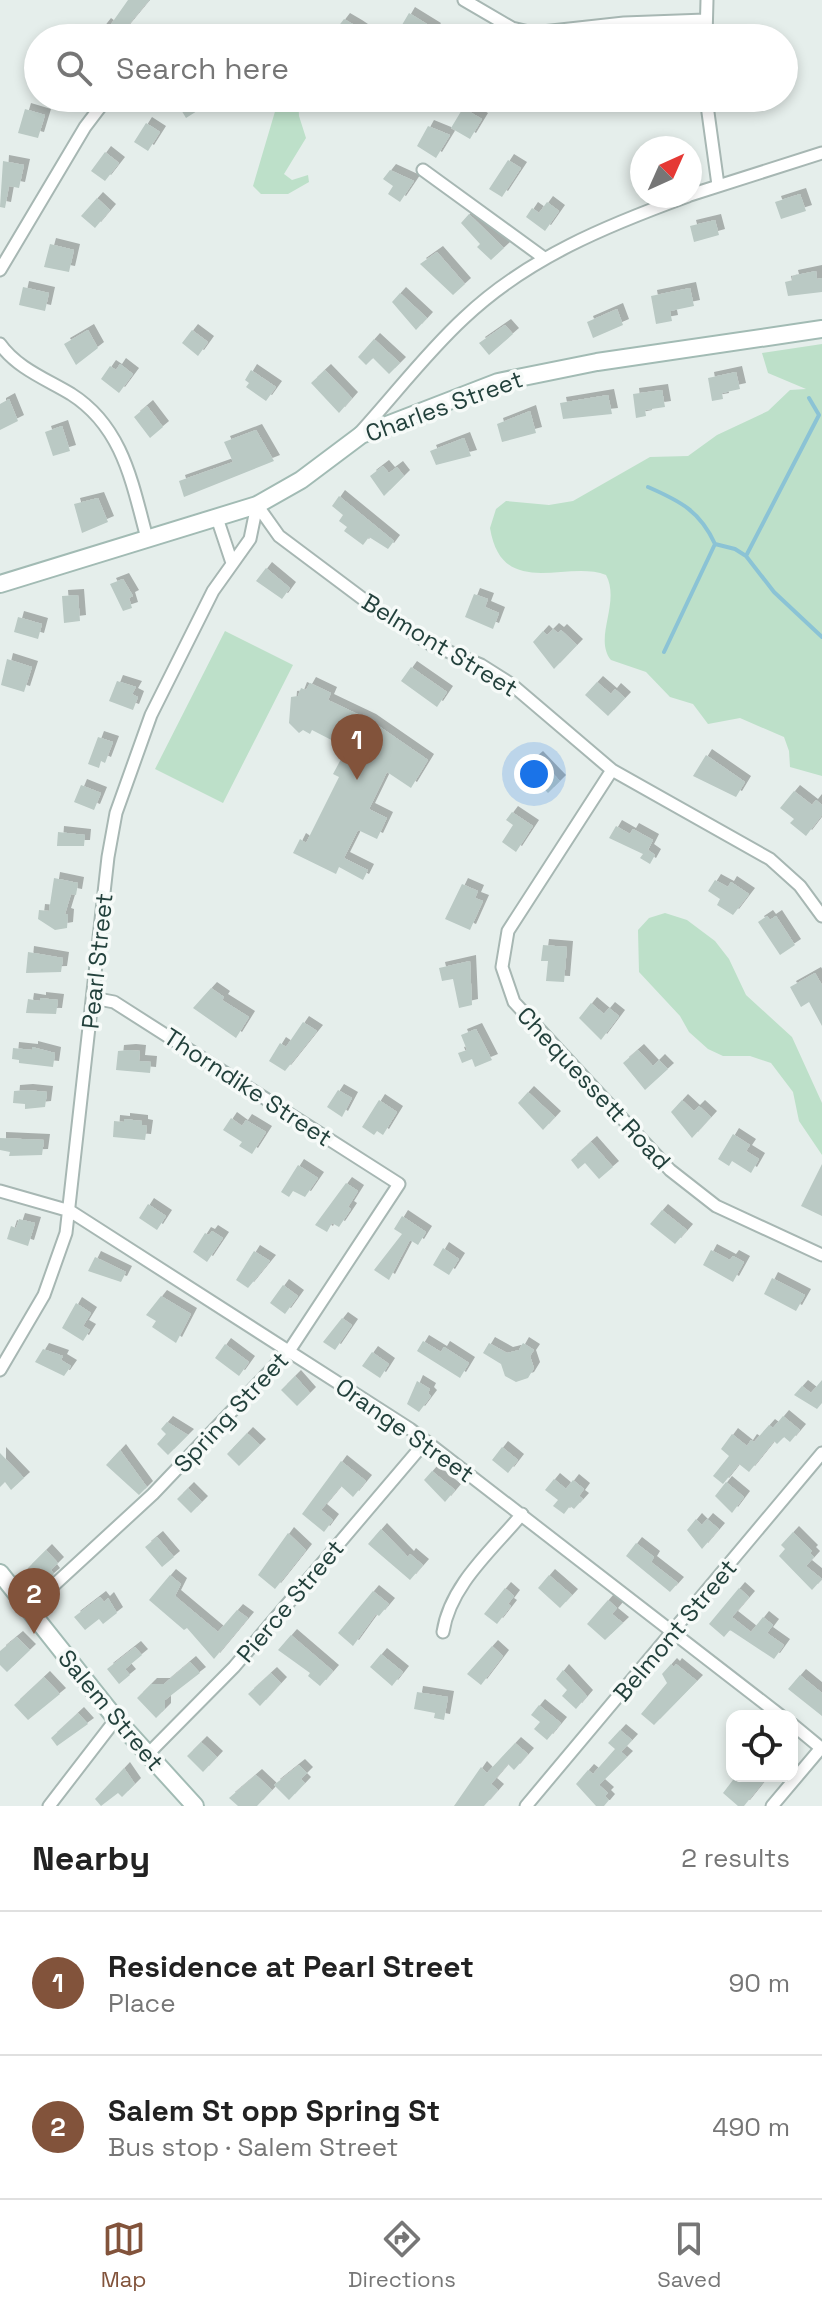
<!DOCTYPE html>
<html lang="en">
<head>
<meta charset="utf-8">
<style>
  body { margin:0; font-family:"Space Grotesk",sans-serif; background:#f6f6f6; color:#222 }
  .controls { position:absolute; right:24px; bottom:24px; display:grid; overflow:hidden; border-radius:16px; box-shadow:0 4px 12px #0003 }
  .controls button { width:72px; height:72px; display:grid; place-items:center; padding:0; border:0; border-bottom:2px solid #e0e0e0; background:#fff; color:#222; font:40px sans-serif }
  .compass { position:absolute; left:630px; top:136px; width:72px; height:72px; border-radius:50%; background:#fff; box-shadow:0 4px 12px #0003; rotate:45deg }
  .you { position:absolute; left:534px; top:774px; width:28px; height:28px; margin:-20px; border:6px solid #fff; border-radius:50%; background:#1a73e8; box-shadow:0 0 0 12px #1a73e833 }
  .badge { display:grid; place-items:center; width:52px; height:52px; border-radius:50%; background:#82533b; color:#fff; font-size:26px; font-weight:700 }
  .pin { position:absolute; translate:-50% -66px; filter:drop-shadow(0 2px 4px #0008) }
  .pin::after { content:''; position:absolute; top:42px; width:28px; height:24px; background:inherit; clip-path:polygon(0 0,100% 0,50% 100%) }
  .list { margin:0; padding:0; list-style:none }
  h2 { display:flex; justify-content:space-between; align-items:center; height:104px; margin:0; padding:0 32px; font-size:34px }
  h2 small { font-size:26px; font-weight:400; color:#767676 }
  .list li { display:grid; grid-template-columns:52px 1fr auto; gap:24px; align-items:center; box-sizing:border-box; height:144px; padding:0 32px; border-top:2px solid #e0e0e0 }
  .list b { display:block; font-size:30px; white-space:nowrap }
  .list p { margin:0; font-size:26px; white-space:nowrap; color:#767676 }
  .list em { font-size:26px; font-style:normal; color:#767676 }
  .icon { flex:none; width:44px; height:44px; fill:none; stroke:currentColor; stroke-width:2; stroke-linecap:round; stroke-linejoin:round }
  .map { position:relative; flex:none; width:822px; height:1806px; overflow:hidden }
  .search { position:absolute; background:#fff; box-shadow:0 4px 12px #0003; left:24px; right:24px; top:24px; height:88px; display:flex; align-items:center; gap:20px; box-sizing:border-box; padding:0 28px; border-radius:44px; color:#767676; font-size:30px }
  .sheet { height:392px; background:#fff }
  nav { display:flex; justify-content:space-around; align-items:center; box-sizing:border-box; height:112px; border-top:2px solid #e0e0e0; background:#fff; font-size:22px; color:#767676 }
  nav a { display:grid; justify-items:center; gap:4px }
  nav .on { color:#82533b }
  .map>svg:first-child { display:block }
  .green { fill:#bde0c9 }
  .lines { fill:none; stroke-linecap:round; stroke-linejoin:round }
  .stream { stroke:#8bc3d5; stroke-width:4 }
  .building { fill:#bac9c4; filter:url(#shadow) }
  .street-casing { stroke:#a7b7b3; stroke-width:15 }
  .secondary-casing { stroke:#a2bbb4; stroke-width:20 }
  .street { stroke:#fff; stroke-width:11 }
  .secondary { stroke:#fff; stroke-width:16 }
  .labels { text-anchor:middle; dominant-baseline:central; stroke-width:7; stroke-linejoin:round; paint-order:stroke }
  .street-label { font-size:24px; fill:#23413c; stroke:#f6faf8 }
</style>
</head>
<body>
<div class="map">
<svg width="822" height="1806" viewBox="0 0 822 1806">
  <defs>
    <filter id="shadow"><feDropShadow dx="6" dy="-6" stdDeviation="0" flood-color="#0004"/></filter>
  </defs>
  <rect width="100%" height="100%" fill="#e5eeeb"/>
  <path class="green" d="M 279,98 L 298,98 L 299,116 L 306,138 L 284,174 L 292,180 L 308,175 L 309,182 L 288,194 L 261,194 L 253,186 Z
    M 822,344 L 822,776 L 790,767 L 789,751 L 784,737 L 777,734 L 740,718 L 708,724 L 693,704 L 670,697 L 646,672 L 611,660 C 593,638 621,603 606,575 C 567,559 502,601 490,528 L 496,509 L 506,501 L 549,505 L 573,501 L 650,457 L 688,456 L 717,435 L 768,411 L 790,390 L 806,389 L 768,373 L 762,353 Z
    M 225,631 L 293,665 L 223,803 L 155,769 Z
    M 665,913 L 687,920 L 715,941 L 729,959 L 746,995 L 792,1037 L 822,1103 L 822,1155 L 799,1121 L 793,1092 L 771,1063 L 750,1056 L 723,1056 L 708,1049 L 689,1032 L 680,1016 L 639,972 L 638,930 L 649,918 Z"/>
  <g class="lines">
    <path class="stream" d="M 809,398 L 819,415 L 746,556 L 774,592 L 822,637
      M 648,487 C 680,501 700,511 715,544
      M 664,652 L 715,544 L 735,549 L 746,556"/>
  </g>
  <path class="building" d="M 128,0 L 149,0 L 120,35 L 124,38 L 94,38 L 105,24 L 109,27 Z
    M 409,13 L 435,29 L 429,38 L 411,38 L 399,30 Z
    M 344,19 L 356,26 L 374,38 L 342,38 L 334,32 Z
    M 186,98 L 201,98 L 205,106 L 186,118 L 177,103 Z
    M 463,108 L 482,119 L 470,139 L 451,128 Z
    M 25,109 L 45,115 L 38,138 L 18,133 Z
    M 146,123 L 160,132 L 148,151 L 134,142 Z
    M 428,126 L 450,135 L 436,158 L 417,146 Z
    M 105,152 L 119,163 L 105,181 L 91,171 Z
    M 508,160 L 521,168 L 502,197 L 489,189 Z
    M 3,161 L 24,165 L 19,188 L 9,186 L 5,208 L 0,207 Z
    M 390,170 L 414,181 L 400,202 L 388,194 L 393,186 L 383,179 Z
    M 800,194 L 806,211 L 781,219 L 775,202 Z
    M 97,198 L 110,210 L 95,228 L 81,216 Z
    M 547,202 L 559,211 L 545,231 L 526,217 L 532,208 L 539,213 Z
    M 469,214 L 504,248 L 491,260 L 477,247 L 480,244 L 461,223 Z
    M 715,220 L 719,235 L 694,242 L 690,226 Z
    M 50,244 L 74,250 L 69,272 L 44,267 Z
    M 437,252 L 465,284 L 453,295 L 420,264 Z
    M 816,271 L 817,279 L 822,278 L 822,292 L 788,296 L 785,282 L 793,280 L 792,276 Z
    M 23,287 L 49,293 L 45,311 L 19,305 Z
    M 690,288 L 694,306 L 670,311 L 672,321 L 656,324 L 651,296 Z
    M 400,293 L 427,318 L 416,330 L 392,302 Z
    M 617,309 L 623,325 L 593,338 L 587,322 Z
    M 505,325 L 513,334 L 489,355 L 479,343 Z
    M 88,330 L 98,348 L 76,365 L 64,344 Z
    M 192,330 L 208,342 L 198,356 L 182,343 Z
    M 374,339 L 400,363 L 389,374 L 373,358 L 366,365 L 358,357 Z
    M 120,364 L 133,374 L 119,393 L 101,379 L 110,366 L 116,370 Z
    M 251,370 L 276,387 L 266,401 L 246,387 L 249,383 L 245,380 Z
    M 325,370 L 352,398 L 339,413 L 311,383 Z
    M 736,372 L 740,389 L 722,393 L 723,399 L 712,401 L 708,378 Z
    M 662,390 L 665,407 L 645,410 L 646,416 L 636,418 L 633,394 Z
    M 608,395 L 612,414 L 563,419 L 560,403 Z
    M 9,399 L 18,421 L 0,430 L 0,404 Z
    M 147,406 L 163,427 L 150,438 L 134,417 Z
    M 530,411 L 536,433 L 502,442 L 497,424 Z
    M 62,426 L 70,451 L 53,456 L 45,432 Z
    M 256,430 L 274,461 L 184,497 L 179,481 L 233,462 L 224,442 Z
    M 464,438 L 471,456 L 436,465 L 430,451 Z
    M 383,466 L 389,473 L 397,467 L 404,476 L 384,496 L 370,476 Z
    M 339,496 L 394,541 L 388,549 L 369,537 L 363,545 L 344,531 L 347,527 L 339,521 L 343,515 L 332,506 Z
    M 98,498 L 108,522 L 82,533 L 74,504 Z
    M 266,568 L 290,588 L 282,599 L 256,581 Z
    M 123,579 L 133,596 L 129,598 L 132,608 L 123,611 L 110,584 Z
    M 474,594 L 488,599 L 485,607 L 499,613 L 493,629 L 465,617 Z
    M 78,595 L 80,621 L 64,623 L 62,596 Z
    M 18,617 L 42,624 L 38,639 L 14,632 Z
    M 553,629 L 558,633 L 561,630 L 577,645 L 554,669 L 533,642 L 543,631 L 547,635 Z
    M 7,659 L 32,667 L 24,692 L 1,685 Z
    M 411,667 L 447,692 L 437,707 L 401,681 Z
    M 117,681 L 136,687 L 132,694 L 138,697 L 133,710 L 109,701 Z
    M 597,682 L 611,694 L 615,689 L 625,698 L 608,716 L 585,695 Z
    M 310,683 L 331,693 L 328,700 L 370,720 L 428,760 L 411,788 L 387,772 L 369,809 L 387,818 L 377,839 L 358,830 L 344,858 L 368,870 L 363,880 L 339,867 L 336,874 L 293,853 L 300,839 L 306,843 L 339,777 L 333,774 L 347,748 L 312,730 L 310,734 L 303,730 L 299,733 L 289,723 L 291,697 L 298,696 L 301,688 L 306,690 Z
    M 98,737 L 113,742 L 105,763 L 101,761 L 99,768 L 88,764 Z
    M 706,755 L 745,782 L 736,797 L 693,776 Z
    M 537,757 L 560,781 L 548,793 L 524,768 Z
    M 81,785 L 101,793 L 94,810 L 74,802 Z
    M 794,791 L 812,805 L 816,800 L 822,805 L 822,815 L 806,836 L 790,823 L 794,819 L 780,808 Z
    M 512,812 L 533,826 L 516,852 L 502,842 L 513,825 L 506,820 Z
    M 616,826 L 630,834 L 633,829 L 653,840 L 648,850 L 655,855 L 650,864 L 640,858 L 643,854 L 609,838 Z
    M 58,832 L 85,835 L 84,846 L 57,846 Z
    M 54,878 L 78,883 L 76,895 L 71,894 L 65,914 L 68,915 L 67,928 L 55,930 L 38,919 L 39,910 L 49,911 Z
    M 715,880 L 728,887 L 731,882 L 749,894 L 733,915 L 717,905 L 720,899 L 708,891 Z
    M 462,884 L 478,891 L 475,898 L 483,901 L 470,930 L 445,919 Z
    M 767,916 L 770,920 L 776,916 L 795,945 L 780,955 L 758,922 Z
    M 543,945 L 567,947 L 564,982 L 546,981 L 548,961 L 541,961 Z
    M 28,952 L 63,958 L 61,972 L 26,973 Z
    M 470,961 L 472,1005 L 459,1008 L 453,979 L 442,981 L 439,968 Z
    M 815,973 L 822,985 L 822,1026 L 809,1002 L 801,1007 L 790,987 Z
    M 211,988 L 224,997 L 222,1000 L 249,1017 L 236,1038 L 193,1008 Z
    M 40,998 L 58,1000 L 56,1014 L 26,1013 L 28,999 L 40,1001 Z
    M 591,1003 L 604,1014 L 609,1008 L 619,1016 L 601,1040 L 579,1018 Z
    M 303,1022 L 317,1031 L 285,1071 L 269,1061 L 280,1043 L 286,1047 Z
    M 476,1029 L 492,1060 L 475,1067 L 472,1059 L 462,1063 L 458,1053 L 467,1050 L 461,1035 Z
    M 32,1047 L 55,1053 L 53,1067 L 19,1063 L 19,1060 L 12,1059 L 13,1048 L 32,1050 Z
    M 130,1050 L 140,1051 L 139,1061 L 151,1062 L 150,1073 L 116,1070 L 118,1051 Z
    M 638,1050 L 653,1066 L 659,1060 L 668,1069 L 645,1090 L 623,1063 Z
    M 27,1090 L 47,1092 L 45,1107 L 25,1109 L 25,1104 L 13,1103 L 14,1091 Z
    M 338,1090 L 352,1098 L 342,1117 L 327,1107 Z
    M 528,1092 L 555,1117 L 543,1130 L 518,1103 Z
    M 379,1100 L 397,1112 L 383,1135 L 377,1131 L 374,1135 L 362,1127 Z
    M 682,1100 L 694,1111 L 699,1106 L 711,1117 L 692,1138 L 671,1112 Z
    M 231,1118 L 242,1126 L 246,1120 L 266,1132 L 252,1154 L 239,1146 L 242,1142 L 223,1130 Z
    M 124,1119 L 142,1121 L 142,1125 L 147,1126 L 145,1140 L 113,1137 L 114,1121 L 124,1122 Z
    M 733,1134 L 750,1145 L 746,1151 L 759,1159 L 751,1173 L 732,1161 L 729,1166 L 718,1159 Z
    M 0,1138 L 44,1140 L 42,1155 L 9,1156 L 10,1152 L 0,1150 Z
    M 591,1142 L 613,1167 L 599,1179 L 585,1163 L 578,1169 L 571,1160 Z
    M 822,1164 L 822,1216 L 801,1206 Z
    M 298,1165 L 318,1178 L 305,1197 L 293,1191 L 289,1197 L 281,1192 Z
    M 346,1183 L 358,1191 L 348,1207 L 351,1209 L 339,1227 L 332,1223 L 327,1232 L 315,1225 Z
    M 148,1204 L 166,1216 L 157,1230 L 139,1218 Z
    M 662,1210 L 687,1230 L 675,1244 L 650,1224 Z
    M 402,1216 L 426,1232 L 418,1245 L 410,1240 L 389,1280 L 374,1270 L 402,1234 L 394,1229 Z
    M 19,1219 L 35,1223 L 28,1246 L 7,1239 L 11,1226 L 16,1228 Z
    M 212,1231 L 223,1238 L 207,1262 L 193,1252 L 205,1233 L 209,1235 Z
    M 443,1248 L 459,1259 L 449,1275 L 433,1265 Z
    M 711,1250 L 730,1260 L 733,1256 L 744,1262 L 733,1282 L 703,1265 Z
    M 254,1251 L 270,1261 L 248,1288 L 236,1280 Z
    M 95,1257 L 126,1272 L 121,1282 L 88,1271 Z
    M 772,1278 L 805,1295 L 796,1311 L 764,1294 Z
    M 283,1285 L 298,1296 L 285,1314 L 270,1303 Z
    M 161,1296 L 191,1314 L 176,1343 L 152,1327 L 156,1321 L 146,1315 Z
    M 76,1303 L 91,1313 L 83,1326 L 90,1330 L 83,1341 L 62,1328 Z
    M 342,1318 L 352,1325 L 335,1350 L 323,1342 Z
    M 423,1341 L 441,1352 L 444,1347 L 469,1363 L 460,1378 L 417,1351 Z
    M 489,1343 L 507,1353 L 519,1350 L 523,1343 L 534,1350 L 530,1356 L 534,1368 L 528,1378 L 516,1382 L 505,1376 L 501,1364 L 483,1353 Z
    M 225,1344 L 249,1362 L 239,1376 L 215,1358 Z
    M 43,1349 L 63,1356 L 61,1360 L 71,1366 L 64,1376 L 35,1362 Z
    M 372,1352 L 389,1364 L 380,1378 L 362,1366 Z
    M 295,1376 L 310,1393 L 297,1406 L 281,1390 Z
    M 822,1380 L 822,1403 L 817,1409 L 794,1395 L 802,1386 L 811,1393 Z
    M 417,1381 L 430,1389 L 428,1393 L 431,1396 L 419,1412 L 407,1404 Z
    M 783,1416 L 800,1430 L 790,1442 L 784,1437 L 777,1444 L 774,1441 L 749,1472 L 739,1464 L 723,1484 L 713,1476 L 729,1456 L 721,1449 L 732,1434 L 747,1446 L 751,1440 L 754,1442 L 769,1425 L 773,1428 Z
    M 167,1422 L 188,1435 L 168,1455 L 157,1444 L 166,1434 L 161,1429 Z
    M 247,1433 L 260,1445 L 239,1466 L 227,1454 Z
    M 502,1447 L 518,1460 L 508,1473 L 492,1460 Z
    M 120,1450 L 147,1487 L 139,1495 L 106,1465 Z
    M 0,1453 L 24,1478 L 11,1490 L 5,1482 L 0,1487 Z
    M 341,1461 L 366,1481 L 353,1497 L 341,1486 L 321,1510 L 333,1520 L 324,1532 L 302,1514 Z
    M 432,1471 L 455,1490 L 445,1502 L 424,1480 Z
    M 554,1479 L 566,1489 L 573,1480 L 584,1489 L 579,1496 L 583,1499 L 574,1509 L 570,1506 L 564,1514 L 553,1506 L 558,1500 L 545,1490 Z
    M 726,1482 L 744,1497 L 732,1513 L 715,1496 Z
    M 188,1488 L 202,1502 L 191,1513 L 177,1499 Z
    M 696,1519 L 702,1525 L 707,1519 L 719,1529 L 702,1549 L 687,1530 Z
    M 381,1529 L 408,1557 L 410,1554 L 423,1565 L 410,1580 L 368,1544 Z
    M 793,1532 L 812,1551 L 810,1553 L 814,1557 L 806,1566 L 822,1579 L 812,1590 L 779,1556 L 785,1549 L 781,1545 Z
    M 288,1533 L 306,1550 L 275,1589 L 258,1575 Z
    M 157,1537 L 174,1557 L 162,1567 L 145,1547 Z
    M 636,1543 L 654,1557 L 651,1562 L 678,1583 L 670,1592 L 626,1556 Z
    M 46,1550 L 58,1563 L 51,1570 L 54,1574 L 41,1585 L 26,1570 Z
    M 170,1575 L 181,1584 L 175,1596 L 218,1632 L 237,1610 L 248,1618 L 214,1659 L 187,1628 L 184,1630 L 149,1600 Z
    M 549,1575 L 572,1595 L 560,1608 L 538,1588 Z
    M 505,1588 L 514,1596 L 508,1604 L 511,1606 L 497,1624 L 484,1614 Z
    M 739,1588 L 749,1597 L 732,1617 L 751,1632 L 763,1617 L 773,1625 L 767,1633 L 784,1645 L 774,1659 L 730,1630 L 724,1637 L 709,1624 Z
    M 373,1591 L 389,1604 L 379,1616 L 376,1614 L 353,1646 L 338,1633 Z
    M 100,1597 L 104,1602 L 108,1598 L 117,1613 L 103,1624 L 99,1619 L 85,1630 L 74,1617 Z
    M 608,1600 L 617,1608 L 612,1614 L 623,1623 L 605,1640 L 587,1624 Z
    M 291,1635 L 333,1671 L 320,1686 L 308,1676 L 310,1673 L 278,1650 Z
    M 17,1637 L 30,1650 L 7,1672 L 0,1665 L 0,1651 Z
    M 492,1646 L 503,1656 L 481,1685 L 467,1674 Z
    M 135,1647 L 142,1655 L 125,1669 L 130,1675 L 119,1684 L 107,1669 Z
    M 381,1654 L 403,1672 L 392,1686 L 370,1667 Z
    M 190,1662 L 200,1673 L 165,1700 L 165,1709 L 156,1718 L 137,1698 L 151,1684 L 164,1684 Z
    M 671,1664 L 674,1667 L 676,1664 L 697,1681 L 654,1725 L 641,1714 L 667,1683 L 662,1674 Z
    M 563,1670 L 587,1696 L 576,1709 L 562,1696 L 567,1690 L 556,1679 Z
    M 271,1673 L 281,1683 L 260,1706 L 248,1694 Z
    M 800,1675 L 822,1693 L 822,1716 L 788,1689 Z
    M 44,1677 L 60,1694 L 28,1720 L 14,1705 Z
    M 417,1692 L 448,1697 L 444,1720 L 434,1718 L 435,1713 L 414,1709 Z
    M 539,1705 L 561,1723 L 547,1740 L 534,1729 L 540,1722 L 531,1715 Z
    M 78,1713 L 88,1724 L 57,1746 L 51,1738 Z
    M 620,1730 L 632,1740 L 621,1752 L 627,1757 L 599,1785 L 608,1793 L 605,1796 L 609,1800 L 604,1806 L 596,1806 L 576,1784 L 588,1770 L 593,1774 L 615,1749 L 608,1743 Z
    M 201,1742 L 217,1757 L 203,1772 L 187,1756 Z
    M 515,1743 L 528,1754 L 514,1770 L 508,1764 L 491,1784 L 498,1790 L 484,1806 L 454,1806 L 481,1767 L 487,1773 Z
    M 299,1765 L 307,1773 L 301,1779 L 305,1783 L 289,1800 L 274,1785 Z
    M 124,1768 L 135,1784 L 122,1797 L 118,1793 L 101,1806 L 95,1799 Z
    M 256,1775 L 272,1790 L 257,1806 L 238,1806 L 229,1798 Z
    M 736,1776 L 768,1776 L 744,1806 L 738,1806 L 723,1793 Z"/>
  <g class="lines">
    <g class="street-casing">
      <path id="street" d="M 464,0 L 512,28 L 533,33 L 624,23 L 705,20
        M 706,38 L 707,0
        M 706,98 L 718,185
        M 423,170 L 544,258
        M 690,195 L 822,153
        M 0,270 L 85,127 L 107,98
        M 0,344 C 17,368 46,379 71,394 C 123,427 132,483 147,538
        M 357,436 C 393,397 425,354 464,318 C 527,258 608,225 688,196
        M 257,505 L 279,536 L 383,614 L 430,644 L 481,665 L 511,684 L 612,770 L 770,859 L 800,886 L 822,916
        M 217,518 L 232,563
        M 612,770 L 508,931 L 502,967 L 514,1002 L 670,1170 L 716,1206 L 822,1255
        M 0,1191 L 70,1211 L 410,1429 L 781,1716
        M 0,1370 L 44,1295 L 66,1233 L 108,857 L 116,813 L 151,715 L 213,591 L 250,539 L 257,505
        M 28,1609 L 153,1494 L 289,1351 L 399,1184 L 114,1002 L 93,998
        M 443,1632 C 450,1585 493,1549 522,1514
        M 147,1755 L 234,1667 L 426,1441
        M 49,1806 L 116,1719
        M 526,1806 L 822,1453
        M 772,1806 L 821,1748 L 792,1724"/>
    </g>
    <g class="secondary-casing">
      <path id="secondary" d="M 0,584 L 257,505 L 301,480 L 361,435 L 498,382 L 597,362 L 822,329
        M 0,1573 L 116,1719 L 195,1806"/>
    </g>
    <use href="#street" class="street"/>
    <use href="#secondary" class="secondary"/>
  </g>
  <g class="labels">
    <g class="street-label">
      <text transform="translate(444 406) rotate(-20)">Charles Street</text>
      <text transform="translate(440 645) rotate(31)">Belmont Street</text>
      <text transform="translate(97 961) rotate(-84)">Pearl Street</text>
      <text transform="translate(248 1087) rotate(33)">Thorndike Street</text>
      <text transform="translate(594 1088) rotate(47)">Chequessett Road</text>
      <text transform="translate(231 1412) rotate(-47)">Spring Street</text>
      <text transform="translate(405 1430) rotate(35)">Orange Street</text>
      <text transform="translate(290 1601) rotate(-50)">Pierce Street</text>
      <text transform="translate(675 1630) rotate(-50)">Belmont Street</text>
      <text transform="translate(111 1710) rotate(50)">Salem Street</text>
    </g>
  </g>
</svg>
<div class="controls">
<button><svg class="icon" aria-label="locate" viewBox="0 0 24 24"><circle cx="12" cy="12" r="6"/><path d="M12 2v4M12 18v4M2 12h4M18 12h4"/></svg></button>
</div>
<svg class="compass" viewBox="-18 -18 36 36"><path d="M0-13l5 13h-10z" fill="#e53935"/><path d="M0 13l5-13h-10z" fill="#767676"/></svg>
<div class="you"></div>
<div class="pin badge" style="left:357px;top:780px">1</div>
<div class="pin badge" style="left:34px;top:1634px">2</div>
<div class="search"><svg class="icon" aria-label="search" viewBox="0 0 24 24"><circle cx="10" cy="10" r="6"/><path d="M15 15l6 6"/></svg>Search here</div>
</div>
<section class="sheet">
<h2>Nearby<small>2 results</small></h2>
<ul class="list">
<li><span class="badge">1</span><div><b>Residence at Pearl Street</b><p>Place</p></div><em>90 m</em></li>
<li><span class="badge">2</span><div><b>Salem St opp Spring St</b><p>Bus stop · Salem Street</p></div><em>490 m</em></li>
</ul>
</section>
<nav>
<a class="on"><svg class="icon" aria-label="map" viewBox="0 0 24 24"><path d="M3 6l6-2 6 2 6-2v14l-6 2-6-2-6 2zM9 4v14M15 6v14"/></svg>Map</a>
<a><svg class="icon" aria-label="directions" viewBox="0 0 24 24"><path d="M12 3l9 9-9 9-9-9zM9 14v-3h6M13 9l2 2-2 2"/></svg>Directions</a>
<a><svg class="icon" aria-label="saved" viewBox="0 0 24 24"><path d="M7 4h10v16l-5-4-5 4z"/></svg>Saved</a>
</nav>
</body>
</html>
